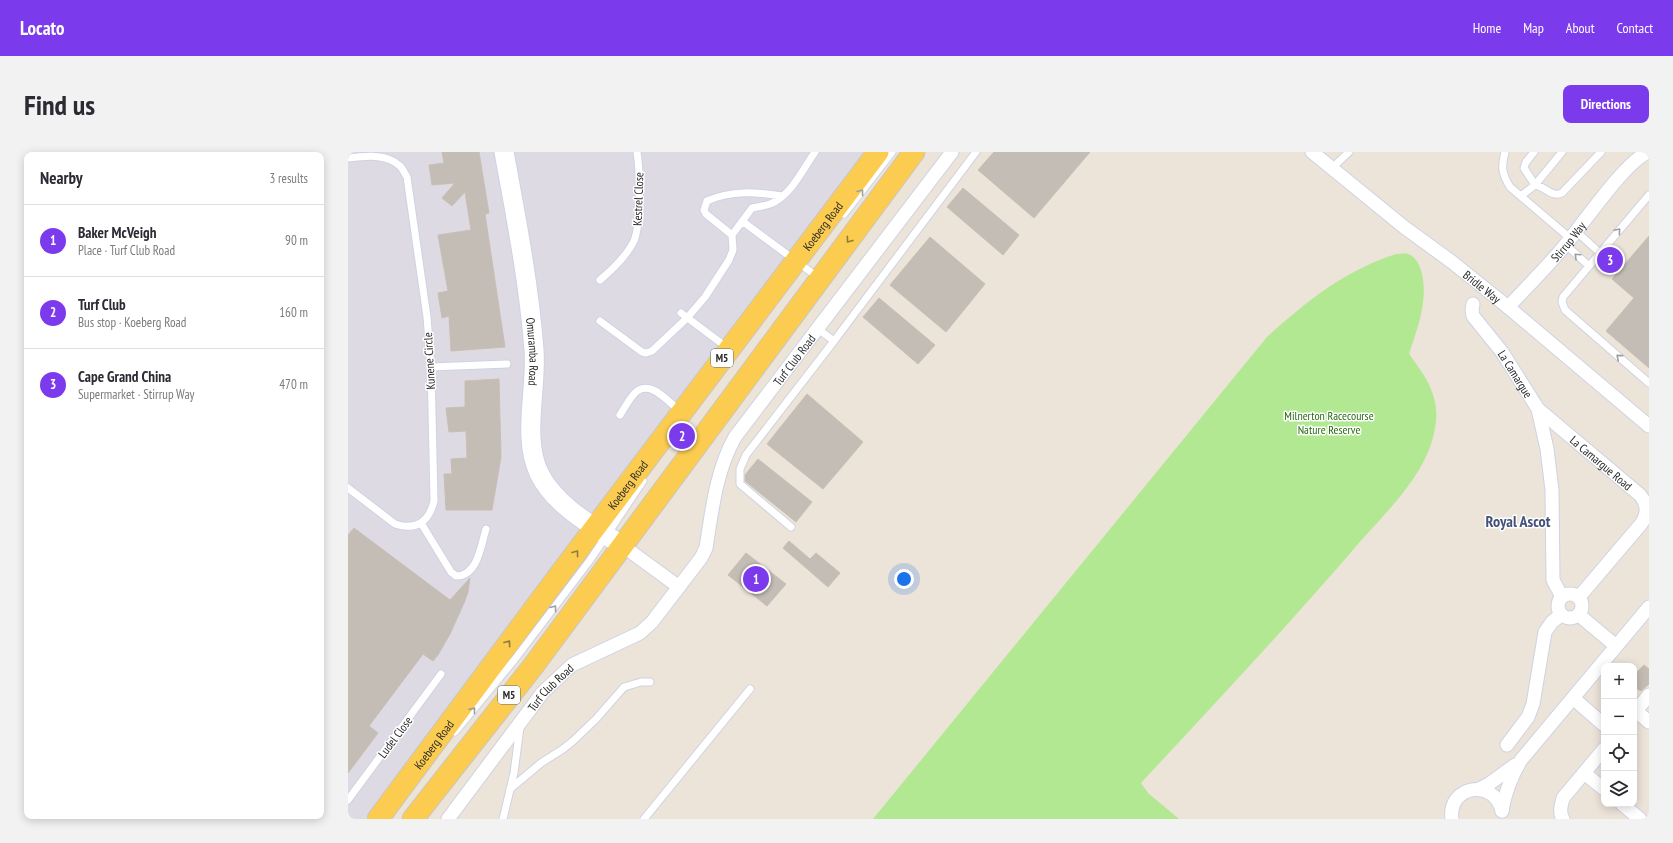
<!DOCTYPE html>
<html lang="en">
<head>
<meta charset="utf-8">
<style>
  body { margin:0; font-family:"PT Sans Narrow",sans-serif; background:#f2f2f3; color:#2b2b33 }
  .controls { position:absolute; right:12px; bottom:12px; display:grid; overflow:hidden; border-radius:8px; box-shadow:0 2px 10px #0003 }
  .controls button { width:36px; height:36px; display:grid; place-items:center; padding:0; border:0; border-bottom:1px solid #e1e1e2; background:#fff; color:#2b2b33; font:20px sans-serif }
  .you { position:absolute; left:556px; top:427px; width:14px; height:14px; margin:-10px; border:3px solid #fff; border-radius:50%; background:#1a73e8; box-shadow:0 0 0 6px #1a73e833 }
  .badge { display:grid; place-items:center; width:26px; height:26px; border-radius:50%; background:#7c3aed; color:#fff; font-size:13px; font-weight:700 }
  .pin { position:absolute; translate:-50% -50%; border:2px solid #fff; box-shadow:0 1px 4px #0006 }
  .list { margin:0; padding:0; list-style:none }
  h2 { display:flex; justify-content:space-between; align-items:center; height:52px; margin:0; padding:0 16px; font-size:17px }
  h2 small { font-size:13px; font-weight:400; color:#7c7c81 }
  .list li { display:grid; grid-template-columns:26px 1fr auto; gap:12px; align-items:center; box-sizing:border-box; height:72px; padding:0 16px; border-top:1px solid #e1e1e2 }
  .list b { display:block; font-size:15px; white-space:nowrap }
  .list p { margin:0; font-size:13px; white-space:nowrap; color:#7c7c81 }
  .list em { font-size:13px; font-style:normal; color:#7c7c81 }
  .icon { flex:none; width:22px; height:22px; fill:none; stroke:currentColor; stroke-width:2; stroke-linecap:round; stroke-linejoin:round }
  .map { position:relative; flex:none; width:1301px; height:667px; overflow:hidden; border-radius:8px }
  header { display:flex; align-items:center; gap:24px; box-sizing:border-box; height:56px; padding:0 20px; background:#7c3aed; color:#fff }
  header strong { font-size:19px }
  nav { display:flex; gap:22px; margin-inline-start:auto; font-size:14px }
  .intro { display:flex; align-items:center; justify-content:space-between; box-sizing:border-box; height:96px; padding:0 24px }
  h1 { margin:0; font-size:28px }
  .button { padding:10px 18px; border-radius:8px; background:#7c3aed; color:#fff; font-size:14px; font-weight:700 }
  main { display:flex; gap:24px; padding:0 24px }
  aside { flex:1; background:#fff; border-radius:8px; box-shadow:0 2px 10px #0003 }
  .map>svg:first-child { display:block }
  .industrial { fill:#dddae4 }
  .green { fill:#b2e891 }
  .building { fill:#c4bdb6; stroke:#c8bfb3 }
  .lines { fill:none; stroke-linecap:round; stroke-linejoin:round }
  .service-casing { stroke:#ced3e3; stroke-width:9 }
  .minor-casing { stroke:#ced3e3; stroke-width:15 }
  .secondary-casing { stroke:#ced3e3; stroke-width:21 }
  .primary-casing { stroke:#c7c7c7; stroke-width:23 }
  .service { stroke:#fff; stroke-width:7 }
  .minor { stroke:#fff; stroke-width:13 }
  .secondary { stroke:#fff; stroke-width:19 }
  .primary { stroke:#fbcc50; stroke-width:21 }
  .oneway { stroke:#9f9f9f }
  .oneway2 { stroke:#927a3c }
  .labels { text-anchor:middle; dominant-baseline:central; stroke-width:3; stroke-linejoin:round; paint-order:stroke }
  .shield { fill:#fff; stroke:#696969; stroke-width:1 }
  .shield-label { font-size:11px; font-weight:bold; fill:#292929 }
  .street-label { font-size:12px; fill:#292929; stroke:#fff }
  .park-label { font-size:12px; fill:#296a14; stroke:#fff }
  .district-label { font-size:16px; font-weight:bold; fill:#46527c; stroke:#fff }
</style>
</head>
<body>
<header>
<strong>Locato</strong>
<nav><a>Home</a><a>Map</a><a>About</a><a>Contact</a></nav>
</header>
<div class="intro"><h1>Find us</h1><a class="button">Directions</a></div>
<main>
<aside>
<h2>Nearby<small>3 results</small></h2>
<ul class="list">
<li><span class="badge">1</span><div><b>Baker McVeigh</b><p>Place · Turf Club Road</p></div><em>90 m</em></li>
<li><span class="badge">2</span><div><b>Turf Club</b><p>Bus stop · Koeberg Road</p></div><em>160 m</em></li>
<li><span class="badge">3</span><div><b>Cape Grand China</b><p>Supermarket · Stirrup Way</p></div><em>470 m</em></li>
</ul>
</aside>
<div class="map">
<svg width="1301" height="667" viewBox="0 0 1301 667">
  <rect width="100%" height="100%" fill="#ece3d9"/>
  <path class="industrial" d="M 0,0 L 517,0 L 17,667 L 0,667 Z"/>
  <path class="green" d="M 1048,102 C 1051,102 1056,101 1060,102 C 1065,103 1070,110 1072,115 C 1082,145 1070,174 1061,202 C 1080,228 1094,247 1086,281 C 1077,324 1038,360 1010,392 C 940,474 866,552 793,631 L 800,641 L 831,667 L 525,667 L 919,185 C 959,149 996,119 1048,102 Z"/>
  <path class="building" d="M 94,0 L 131,0 L 141,61 L 137,62 L 157,195 L 103,199 L 101,164 L 94,166 L 90,141 L 100,139 L 90,83 L 123,78 L 117,40 L 104,54 L 94,46 L 107,31 L 84,33 L 81,13 L 96,11 Z
    M 646,0 L 742,0 L 686,66 L 630,18 Z
    M 615,36 L 671,83 L 655,103 L 599,55 Z
    M 1301,84 L 1301,216 L 1258,179 L 1286,146 L 1264,127 Z
    M 582,85 L 637,132 L 598,180 L 542,133 Z
    M 531,146 L 587,193 L 570,212 L 515,165 Z
    M 151,227 L 153,305 L 144,358 L 98,358 L 96,322 L 104,322 L 103,307 L 119,306 L 118,279 L 101,280 L 98,256 L 117,255 L 117,229 Z
    M 459,242 L 515,290 L 475,337 L 419,292 Z
    M 410,307 L 464,350 L 448,370 L 397,329 L 397,323 Z
    M 6,376 L 102,448 L 122,426 L 120,440 L 116,451 L 102,482 L 90,503 L 85,509 L 75,502 L 21,574 L 30,581 L 0,621 L 0,383 Z
    M 441,389 L 462,407 L 468,401 L 492,421 L 480,435 L 435,396 Z
    M 398,401 L 438,432 L 419,454 L 380,423 Z
    M 1296,513 L 1301,517 L 1301,532 L 1293,539 L 1286,535 L 1286,523 Z"/>
  <g class="lines">
    <g class="service-casing">
      <path id="service" d="M 1157,0 C 1153,15 1154,22 1162,35 L 1223,87
        M 1186,0 L 1178,10 L 1176,16 L 1187,33 L 1214,0
        M 0,6 C 16,4 39,1 52,14 C 55,17 57,22 59,25 L 79,165 L 83,215 L 86,349 C 81,370 68,379 47,372 L 0,336
        M 984,16 L 1001,0
        M 1301,43 L 1215,145 L 1214,150 L 1217,158 L 1301,231
        M 1173,44 L 1187,33 C 1197,34 1203,46 1214,41 L 1253,0
        M 496,62 L 544,0
        M 394,69 L 471,126
        M 1229,80 L 1252,101
        M 384,83 L 358,62 L 356,58 L 359,49 C 383,38 409,40 434,44
        M 1218,93 L 1241,114
        M 252,128 C 265,117 278,105 286,89 C 293,72 292,19 289,0
        M 333,161 L 381,197
        M 252,169 L 294,200 L 298,201 L 304,199 L 339,166 L 357,145 L 381,108 L 385,98 L 384,83 L 404,56 C 410,55 416,54 422,52 C 443,44 455,17 467,0
        M 470,177 L 486,189 L 628,0
        M 83,215 L 159,212
        M 272,263 C 276,257 280,249 286,242 C 301,225 320,250 332,259
        M 73,371 L 103,420 L 108,424 C 130,424 133,393 138,377
        M 443,375 L 392,332 L 392,317 L 398,303 L 486,189
        M 107,580 L 167,507 L 242,408 L 295,329
        M 162,637 L 193,611 L 215,597 L 225,589 L 248,567 L 276,535 L 293,530 L 302,530
        M 0,648 L 93,522
        M 155,667 L 166,621 L 172,575
        M 296,667 L 402,537"/>
    </g>
    <g class="minor-casing">
      <g id="minor">
        <path id="s1" d="M 964,0 L 1056,75 L 1104,110 L 1160,155 L 1301,274"/>
        <path id="s2" d="M 1125,152 L 1124,158 L 1125,164 L 1154,200 L 1190,257 L 1199,297 L 1204,338 L 1205,428 L 1214,445"/>
        <path id="s3" d="M 1160,155 C 1180,134 1200,114 1218,92 C 1235,72 1279,7 1301,0"/>
        <path id="s4" d="M 1190,257 L 1292,343 C 1300,353 1300,362 1293,372 L 1231,445"/>
        <path d="M 275,394 L 331,435"/>
        <circle cx="1222" cy="454" r="12"/>
        <path d="M 1231,463 L 1268,494"/>
        <path d="M 1225,546 L 1256,573"/>
        <path d="M 1288,559 L 1301,570"/>
        <path d="M 1286,561 L 1301,543"/>
        <path d="M 1159,593 L 1180,565 L 1185,552 L 1197,480 L 1204,470 L 1213,463"/>
        <path d="M 1236,621 L 1256,637"/>
        <path d="M 1131,637 L 1141,632 L 1167,613"/>
        <path d="M 1274,652 L 1292,667"/>
        <path d="M 1154,659 C 1157,640 1163,625 1173,608 L 1301,455"/>
        <path id="s5" d="M 100,667 L 195,540 L 224,513 L 292,481 L 304,470 L 353,406 L 358,396 C 364,358 368,319 387,285 L 604,0"/>
        <path d="M 1104,667 C 1099,634 1146,625 1154,659"/>
        <path d="M 1215,667 C 1211,660 1213,654 1215,646 L 1256,597"/>
      </g>
    </g>
    <g class="secondary-casing">
      <g id="secondary">
        <path id="s6" d="M 156,0 C 168,65 181,132 186,198 C 189,237 174,286 191,321 C 206,353 246,375 275,394"/>
      </g>
    </g>
    <g class="primary-casing">
      <g id="primary">
        <path id="s7" d="M 30,667 L 209,426 L 530,0"/>
        <path d="M 65,667 L 186,513 L 566,0"/>
      </g>
    </g>
    <use href="#service" class="service"/>
    <use href="#minor" class="minor"/>
    <use href="#secondary" class="secondary"/>
    <use href="#primary" class="primary"/>
  </g>
  <defs><path id="oneway-chevron" d="M-2-3.5L2.5 0L-2 3.5" fill="none" stroke-width="1.6" stroke-linecap="round" stroke-linejoin="round"/></defs>
  <g class="oneway">
    <use href="#oneway-chevron" transform="translate(513 40) rotate(-53)"/>
    <use href="#oneway-chevron" transform="translate(1270 79) rotate(-50)"/>
    <use href="#oneway-chevron" transform="translate(1229 104) rotate(-137)"/>
    <use href="#oneway-chevron" transform="translate(1271 205) rotate(-140)"/>
    <use href="#oneway-chevron" transform="translate(206 456) rotate(-53)"/>
    <use href="#oneway-chevron" transform="translate(125 558) rotate(-51)"/>
  </g>
  <g class="oneway2">
    <use href="#oneway-chevron" transform="translate(501 88) rotate(126)"/>
    <use href="#oneway-chevron" transform="translate(228 401) rotate(-53)"/>
    <use href="#oneway-chevron" transform="translate(160 491) rotate(-54)"/>
  </g>
  <g class="labels">
    <g class="shield">
      <rect x="363" y="197" width="22" height="18" rx="3"/>
      <rect x="150" y="534" width="22" height="18" rx="3"/>
    </g>
    <g class="shield-label">
      <text x="374" y="206">M5</text>
      <text x="161" y="543">M5</text>
    </g>
    <g class="street-label">
      <text transform="translate(290 47) rotate(-88)">Kestrel Close</text>
      <text stroke="none"><textPath href="#s7" startOffset="741">Koeberg Road</textPath></text>
      <text stroke="none"><textPath href="#s3" startOffset="89">Stirrup Way</textPath></text>
      <text stroke="none"><textPath href="#s1" startOffset="217">Bridle Way</textPath></text>
      <text stroke="none"><textPath href="#s6" startOffset="202">Omuramba Road</textPath></text>
      <text stroke="none"><textPath href="#s5" startOffset="594">Turf Club Road</textPath></text>
      <text transform="translate(81 209) rotate(-93)">Kunene Circle</text>
      <text stroke="none"><textPath href="#s2" startOffset="84">La Camargue</textPath></text>
      <text stroke="none"><textPath href="#s4" startOffset="83">La Camargue Road</textPath></text>
      <text stroke="none"><textPath href="#s7" startOffset="417">Koeberg Road</textPath></text>
      <text stroke="none"><textPath href="#s5" startOffset="167">Turf Club Road</textPath></text>
      <text transform="translate(47 585) rotate(-53)">Ludel Close</text>
      <text stroke="none"><textPath href="#s7" startOffset="93">Koeberg Road</textPath></text>
    </g>
    <g class="park-label">
      <text x="981" y="263">Milnerton Racecourse<tspan x="981" dy="14">Nature Reserve</tspan></text>
    </g>
    <g class="district-label">
      <text x="1170" y="369">Royal Ascot</text>
    </g>
  </g>
</svg>
<div class="controls">
<button>+</button>
<button>−</button>
<button><svg class="icon" aria-label="locate" viewBox="0 0 24 24"><circle cx="12" cy="12" r="6"/><path d="M12 2v4M12 18v4M2 12h4M18 12h4"/></svg></button>
<button><svg class="icon" aria-label="layers" viewBox="0 0 24 24"><path d="M12 4l9 5-9 5-9-5zM3 14l9 5 9-5"/></svg></button>
</div>
<div class="you"></div>
<div class="pin badge" style="left:408px;top:427px">1</div>
<div class="pin badge" style="left:334px;top:284px">2</div>
<div class="pin badge" style="left:1262px;top:108px">3</div>
</div>
</main>
</body>
</html>
